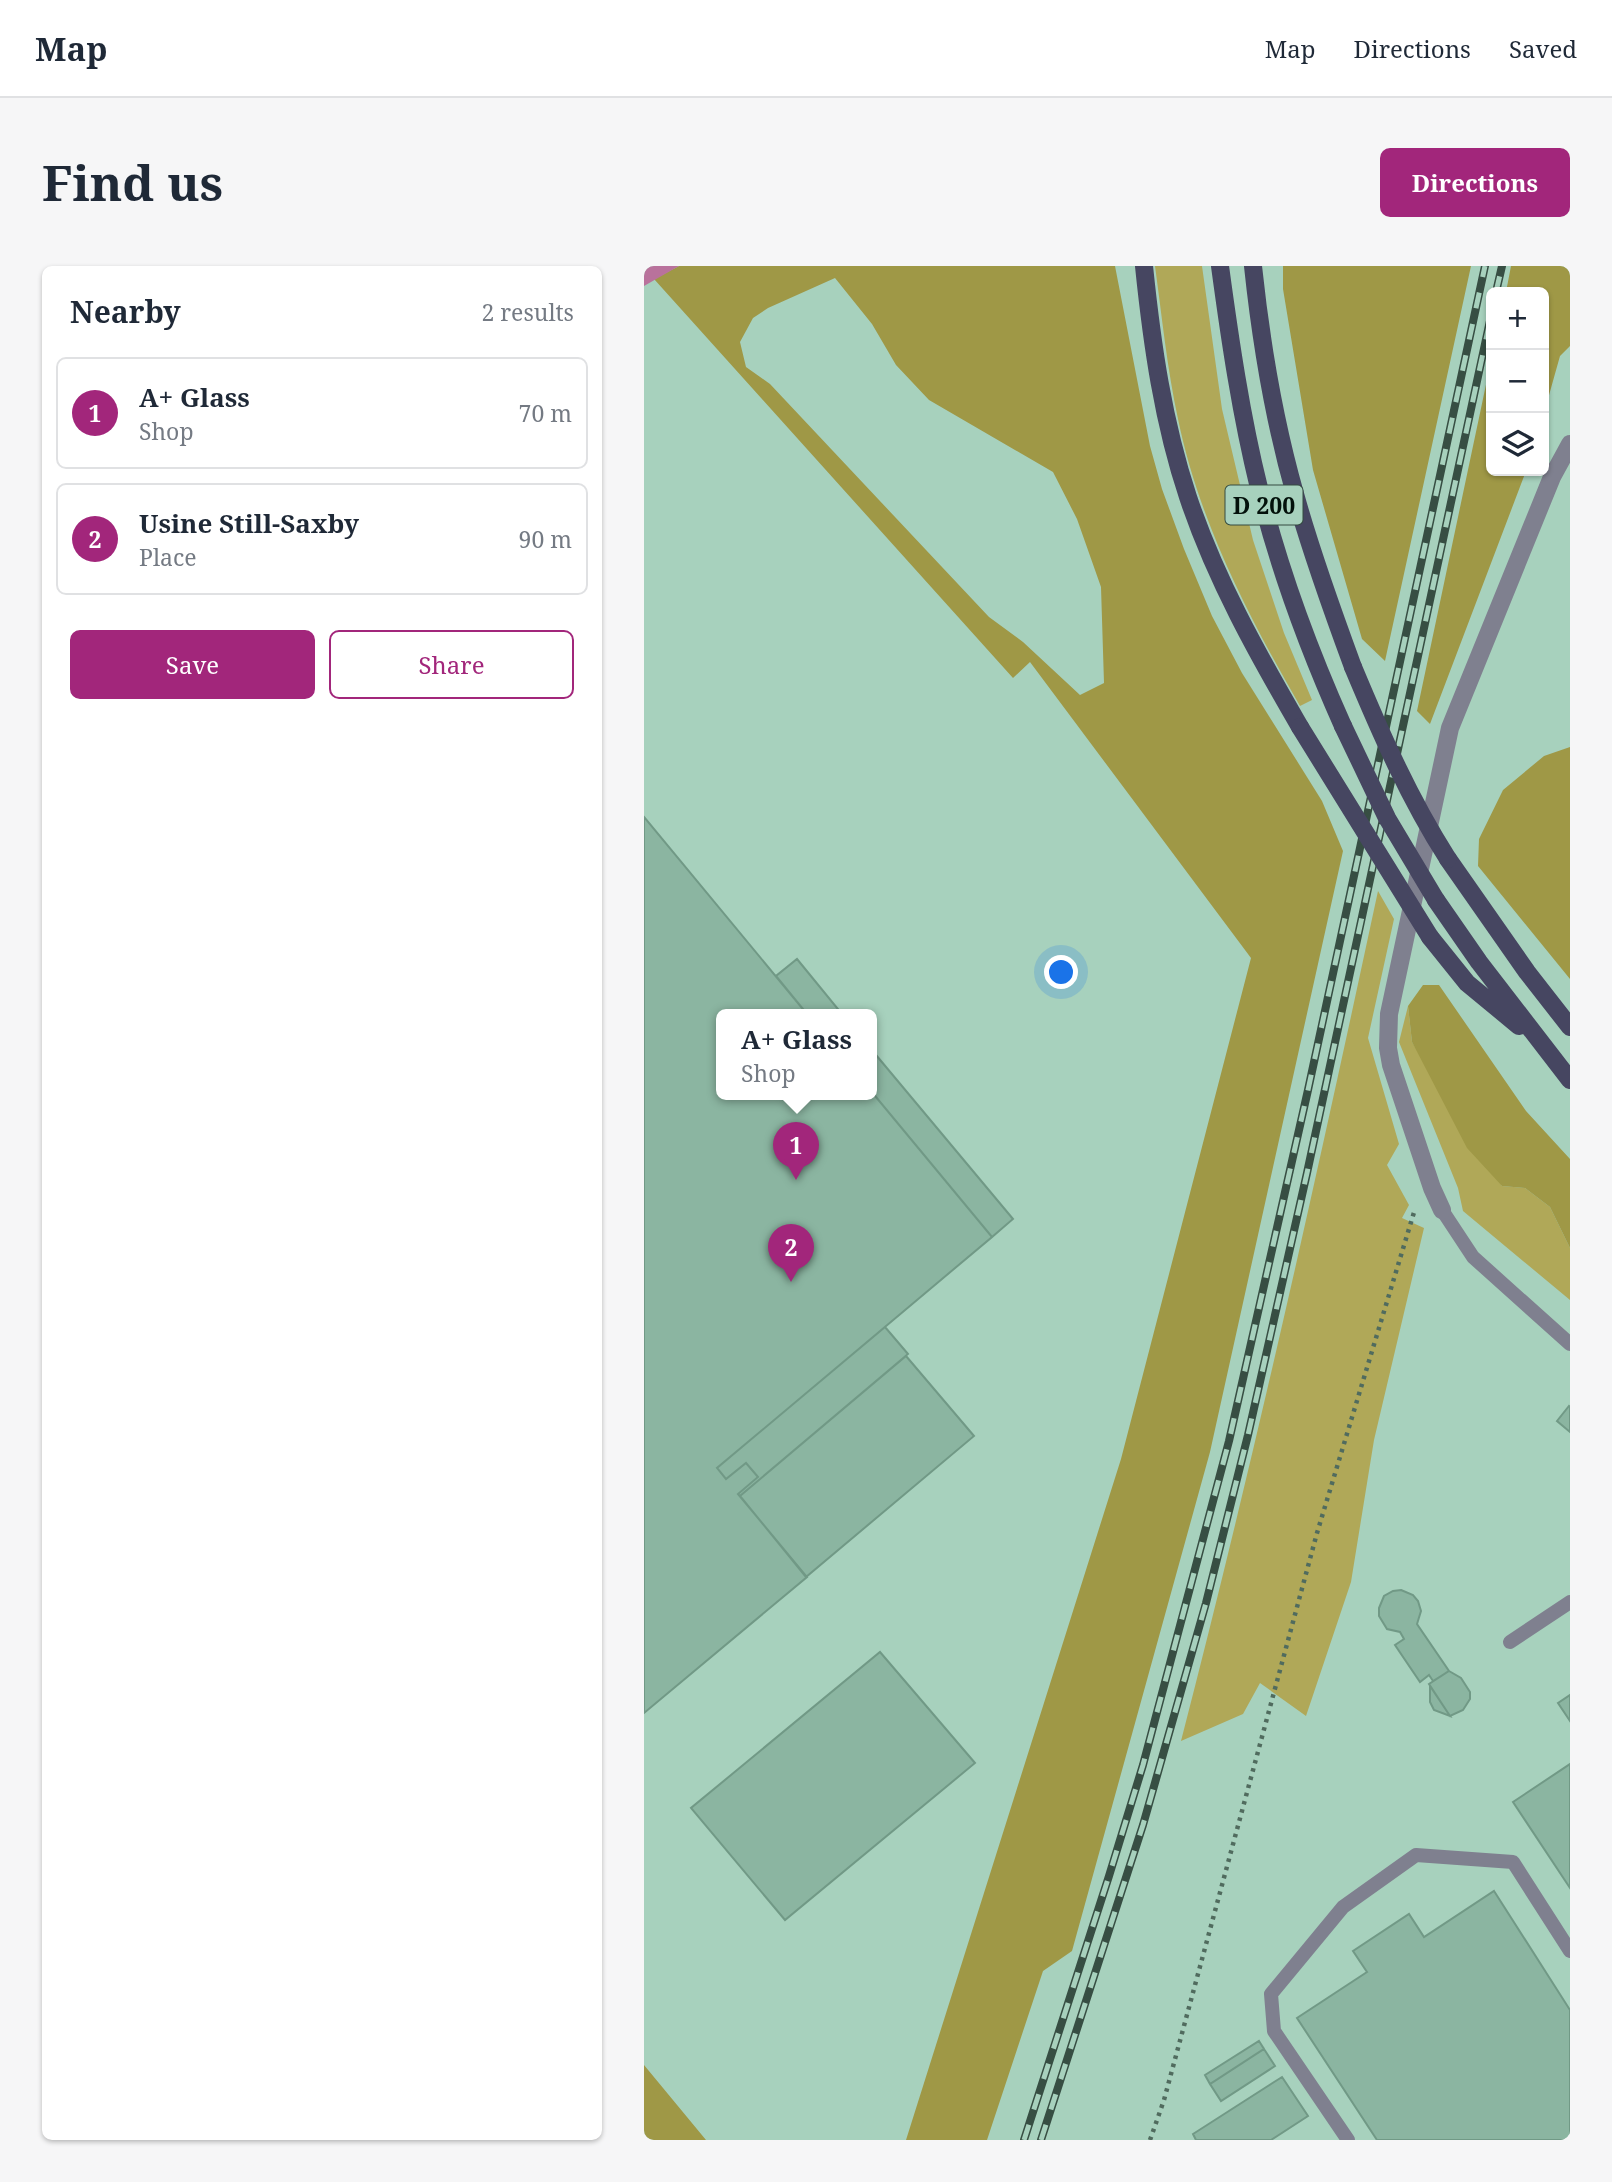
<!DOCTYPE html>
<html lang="en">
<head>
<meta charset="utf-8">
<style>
  body { margin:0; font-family:"Noto Serif",serif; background:#f6f6f7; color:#1f2937 }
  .controls { position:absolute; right:21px; top:21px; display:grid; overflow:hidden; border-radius:10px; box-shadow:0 2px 5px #0004 }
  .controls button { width:63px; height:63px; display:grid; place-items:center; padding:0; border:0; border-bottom:2px solid #e0e1e3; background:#fff; color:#1f2937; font:35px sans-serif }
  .you { position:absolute; left:418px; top:707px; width:24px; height:24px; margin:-18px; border:5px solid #fff; border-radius:50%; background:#1a73e8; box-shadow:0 0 0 10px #1a73e833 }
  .badge { display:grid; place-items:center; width:46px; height:46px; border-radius:50%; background:#a2267b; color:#fff; font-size:23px; font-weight:700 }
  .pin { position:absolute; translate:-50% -58px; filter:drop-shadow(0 2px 4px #0008) }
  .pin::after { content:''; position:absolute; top:37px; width:24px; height:21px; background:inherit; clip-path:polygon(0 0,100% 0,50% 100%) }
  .popup { position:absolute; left:72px; top:743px; width:161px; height:91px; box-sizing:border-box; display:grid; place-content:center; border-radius:10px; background:#fff; filter:drop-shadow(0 2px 5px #0005); font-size:23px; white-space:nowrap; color:#747a83 }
  .popup b { font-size:26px; color:#1f2937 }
  .popup::after { content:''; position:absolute; left:50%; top:100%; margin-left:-14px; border:14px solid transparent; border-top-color:#fff }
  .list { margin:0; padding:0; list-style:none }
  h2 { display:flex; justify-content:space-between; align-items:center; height:91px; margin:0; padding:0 28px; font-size:30px }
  h2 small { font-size:23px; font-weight:400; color:#747a83 }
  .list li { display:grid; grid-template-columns:46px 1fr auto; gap:21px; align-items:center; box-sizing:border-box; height:112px; margin:0 14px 14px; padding:0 14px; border:2px solid #e0e1e3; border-radius:10px }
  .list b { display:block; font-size:26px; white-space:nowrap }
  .list p { margin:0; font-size:23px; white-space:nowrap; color:#747a83 }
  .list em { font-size:23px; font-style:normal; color:#747a83 }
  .actions { display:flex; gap:14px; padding:21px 28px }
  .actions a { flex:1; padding:16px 0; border:2px solid #a2267b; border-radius:10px; text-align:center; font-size:24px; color:#a2267b }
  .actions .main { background:#a2267b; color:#fff }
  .icon { flex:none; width:38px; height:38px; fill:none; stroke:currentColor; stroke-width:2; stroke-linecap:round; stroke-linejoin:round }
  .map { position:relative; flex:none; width:926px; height:1874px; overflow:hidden; border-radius:10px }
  header { display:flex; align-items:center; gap:42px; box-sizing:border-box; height:98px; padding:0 35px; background:#fff; border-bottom:2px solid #e0e1e3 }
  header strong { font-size:33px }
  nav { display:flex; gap:38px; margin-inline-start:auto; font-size:24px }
  .intro { display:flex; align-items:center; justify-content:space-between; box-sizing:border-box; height:168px; padding:0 42px }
  h1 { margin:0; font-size:49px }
  .button { padding:18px 32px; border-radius:10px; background:#a2267b; color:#fff; font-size:24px; font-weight:700 }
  main { display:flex; gap:42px; padding:0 42px }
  aside { flex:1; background:#fff; border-radius:10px; box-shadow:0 2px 5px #0004 }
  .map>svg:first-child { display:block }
  .green { fill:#b0a858 }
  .forest { fill:#9f9846; fill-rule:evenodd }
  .water { fill:#b9729c }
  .building { fill:#8bb5a1; stroke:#719986; stroke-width:2 }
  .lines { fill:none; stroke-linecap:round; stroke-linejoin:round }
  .path { stroke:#506b5e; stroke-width:4.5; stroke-dasharray:3.5 5; stroke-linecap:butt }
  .lane { stroke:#7f808f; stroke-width:14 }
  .street { stroke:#7f808f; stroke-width:18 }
  .primary { stroke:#464661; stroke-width:18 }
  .rail-casing { stroke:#374e43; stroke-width:8 }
  .rail { stroke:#a7d1bd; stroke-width:5; stroke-dasharray:16; stroke-linecap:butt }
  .primary-bridge { stroke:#464661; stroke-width:18 }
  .labels { text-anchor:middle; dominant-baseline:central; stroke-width:7; stroke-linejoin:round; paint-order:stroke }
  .shield { fill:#a7d1bd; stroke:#344b40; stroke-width:2 }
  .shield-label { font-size:23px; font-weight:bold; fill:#03110b }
</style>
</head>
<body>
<header>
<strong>Map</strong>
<nav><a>Map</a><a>Directions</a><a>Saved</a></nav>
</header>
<div class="intro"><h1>Find us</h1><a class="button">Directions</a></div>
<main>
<aside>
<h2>Nearby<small>2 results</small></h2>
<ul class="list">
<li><span class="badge">1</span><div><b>A+ Glass</b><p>Shop</p></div><em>70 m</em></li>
<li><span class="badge">2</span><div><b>Usine Still-Saxby</b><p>Place</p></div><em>90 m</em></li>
</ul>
<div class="actions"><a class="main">Save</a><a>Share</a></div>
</aside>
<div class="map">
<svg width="926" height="1874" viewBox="0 0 926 1874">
  <rect width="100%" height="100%" fill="#a7d1bd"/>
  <path class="green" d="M 511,0 L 558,0 L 578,143 L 609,274 L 640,367 L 668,434 L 656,440 C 604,350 555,255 534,153 C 523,102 518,51 511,0 Z
    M 734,625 L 750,653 L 724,772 L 755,878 L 743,899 L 765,939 L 758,952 L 780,962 L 730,1174 L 707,1316 L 662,1450 L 616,1417 L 599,1448 L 537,1475 C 610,1193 673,910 734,625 Z
    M 764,740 L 768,776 L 858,920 L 881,922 L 906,941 L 926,982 L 926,1034 L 819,945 L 814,922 L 755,776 Z"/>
  <path class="forest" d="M 35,0 L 471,0 L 506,180 L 518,223 L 540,283 L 568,350 L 598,407 L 678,535 L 699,585 L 566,1186 L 428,1685 L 399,1705 L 343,1874 L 262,1874 L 477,1193 L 607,692 L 386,396 L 369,412 L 10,13 ZM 191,12 L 228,58 L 252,99 L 285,134 L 409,206 L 433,253 L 457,321 L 460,417 L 436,429 L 379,376 L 345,351 L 126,118 L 102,101 L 96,76 L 109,52 L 124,42 Z
    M 639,0 L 827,0 L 741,395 L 718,373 L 669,204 L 639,23 Z
    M 867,0 L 926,0 L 926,80 L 916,90 L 900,147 L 900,26 L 862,26 Z
    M 847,95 L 847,205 L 882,205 L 786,458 L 773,445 Z
    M 926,481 L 926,713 L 834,600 L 835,573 L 859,524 L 900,490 Z
    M 779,719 L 795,719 L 882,845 L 926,893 L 926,982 L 906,941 L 881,922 L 858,920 L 823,882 L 768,776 L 764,740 Z
    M 0,1799 L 62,1874 L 0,1874 Z"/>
  <path class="water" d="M 0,0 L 35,0 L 0,20 Z"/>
  <path class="building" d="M 0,551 L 163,748 L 77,748 L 77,828 L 227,828 L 227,825 L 348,971 L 73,1202 L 82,1213 L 102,1197 L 114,1211 L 94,1228 L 163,1311 L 0,1447 Z
    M 153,693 L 198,748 L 163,748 L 132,710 Z
    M 227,783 L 369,953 L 348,971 L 227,825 Z
    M 241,1061 L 264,1088 L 96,1230 L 94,1228 L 114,1211 L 102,1197 L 82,1213 L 73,1202 Z
    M 262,1090 L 330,1170 L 162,1311 L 96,1230 Z
    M 925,1140 L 926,1141 L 926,1166 L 913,1155 Z
    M 757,1324 L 769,1329 L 774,1335 L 777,1345 L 773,1358 L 805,1405 L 789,1415 L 785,1409 L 776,1416 L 751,1379 L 760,1373 L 756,1366 L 743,1363 L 735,1350 L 735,1342 L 740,1330 L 749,1325 Z
    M 236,1386 L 331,1497 L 141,1654 L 47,1542 Z
    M 805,1405 L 817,1412 L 826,1426 L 826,1433 L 819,1444 L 806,1450 L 785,1418 Z
    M 786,1420 L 806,1450 L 790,1444 L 786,1436 Z
    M 926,1429 L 926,1455 L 914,1437 Z
    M 926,1498 L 926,1622 L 869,1536 Z
    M 850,1625 L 926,1744 L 926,1874 L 733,1874 L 653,1752 L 723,1706 L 709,1685 L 765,1648 L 780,1671 Z
    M 615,1775 L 620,1783 L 566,1818 L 561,1809 Z
    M 620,1783 L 631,1800 L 577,1835 L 566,1818 Z
    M 638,1811 L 664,1850 L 627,1874 L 552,1874 L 549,1868 Z"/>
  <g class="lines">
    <path class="path" d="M 506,1874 L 520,1834 L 673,1267 L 771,943"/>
    <path class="lane" d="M 798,944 L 829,991 L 926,1078
      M 866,1376 L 926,1336
      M 704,1874 L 630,1765 L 627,1728 L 699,1641 L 772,1589 L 869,1596 L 926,1685"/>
    <path class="street" d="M 798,944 L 788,922 L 747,799 L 744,782 L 745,748 L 806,462 L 908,211 L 926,178"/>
    <path class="primary" d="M 500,0 C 508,78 519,156 544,231 C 571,312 613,387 656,461
      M 576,0 C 586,74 597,149 615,222 C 635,303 665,384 699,460
      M 609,0 C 617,76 630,154 651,228 C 667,286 688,344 709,401
      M 804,593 L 883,706 L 926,761
      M 792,634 L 835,696 L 926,814
      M 786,671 L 823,717 L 875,760"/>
    <g class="rail-casing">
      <path id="rail" d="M 852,26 L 858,0
        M 380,1874 L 465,1610 L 499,1499 L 585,1175 L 664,824 L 841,0
        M 397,1874 L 499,1559 L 562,1337 L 604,1169 L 663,907 L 847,50"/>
    </g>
    <use href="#rail" class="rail"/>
    <path class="primary-bridge" d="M 709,401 C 737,468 765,532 804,593
      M 699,460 L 743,552 L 792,634
      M 656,461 L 786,671"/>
  </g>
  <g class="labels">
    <rect class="shield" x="581.5" y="219.5" width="77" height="39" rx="5"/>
    <g class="shield-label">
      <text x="620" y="239">D 200</text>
    </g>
  </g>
</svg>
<div class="controls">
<button>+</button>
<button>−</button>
<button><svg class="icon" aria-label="layers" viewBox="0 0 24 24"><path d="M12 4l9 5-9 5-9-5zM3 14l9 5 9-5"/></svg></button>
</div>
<div class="you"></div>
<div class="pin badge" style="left:152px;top:914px">1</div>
<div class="popup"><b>A+ Glass</b>Shop</div>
<div class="pin badge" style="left:147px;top:1016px">2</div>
</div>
</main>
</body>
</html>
